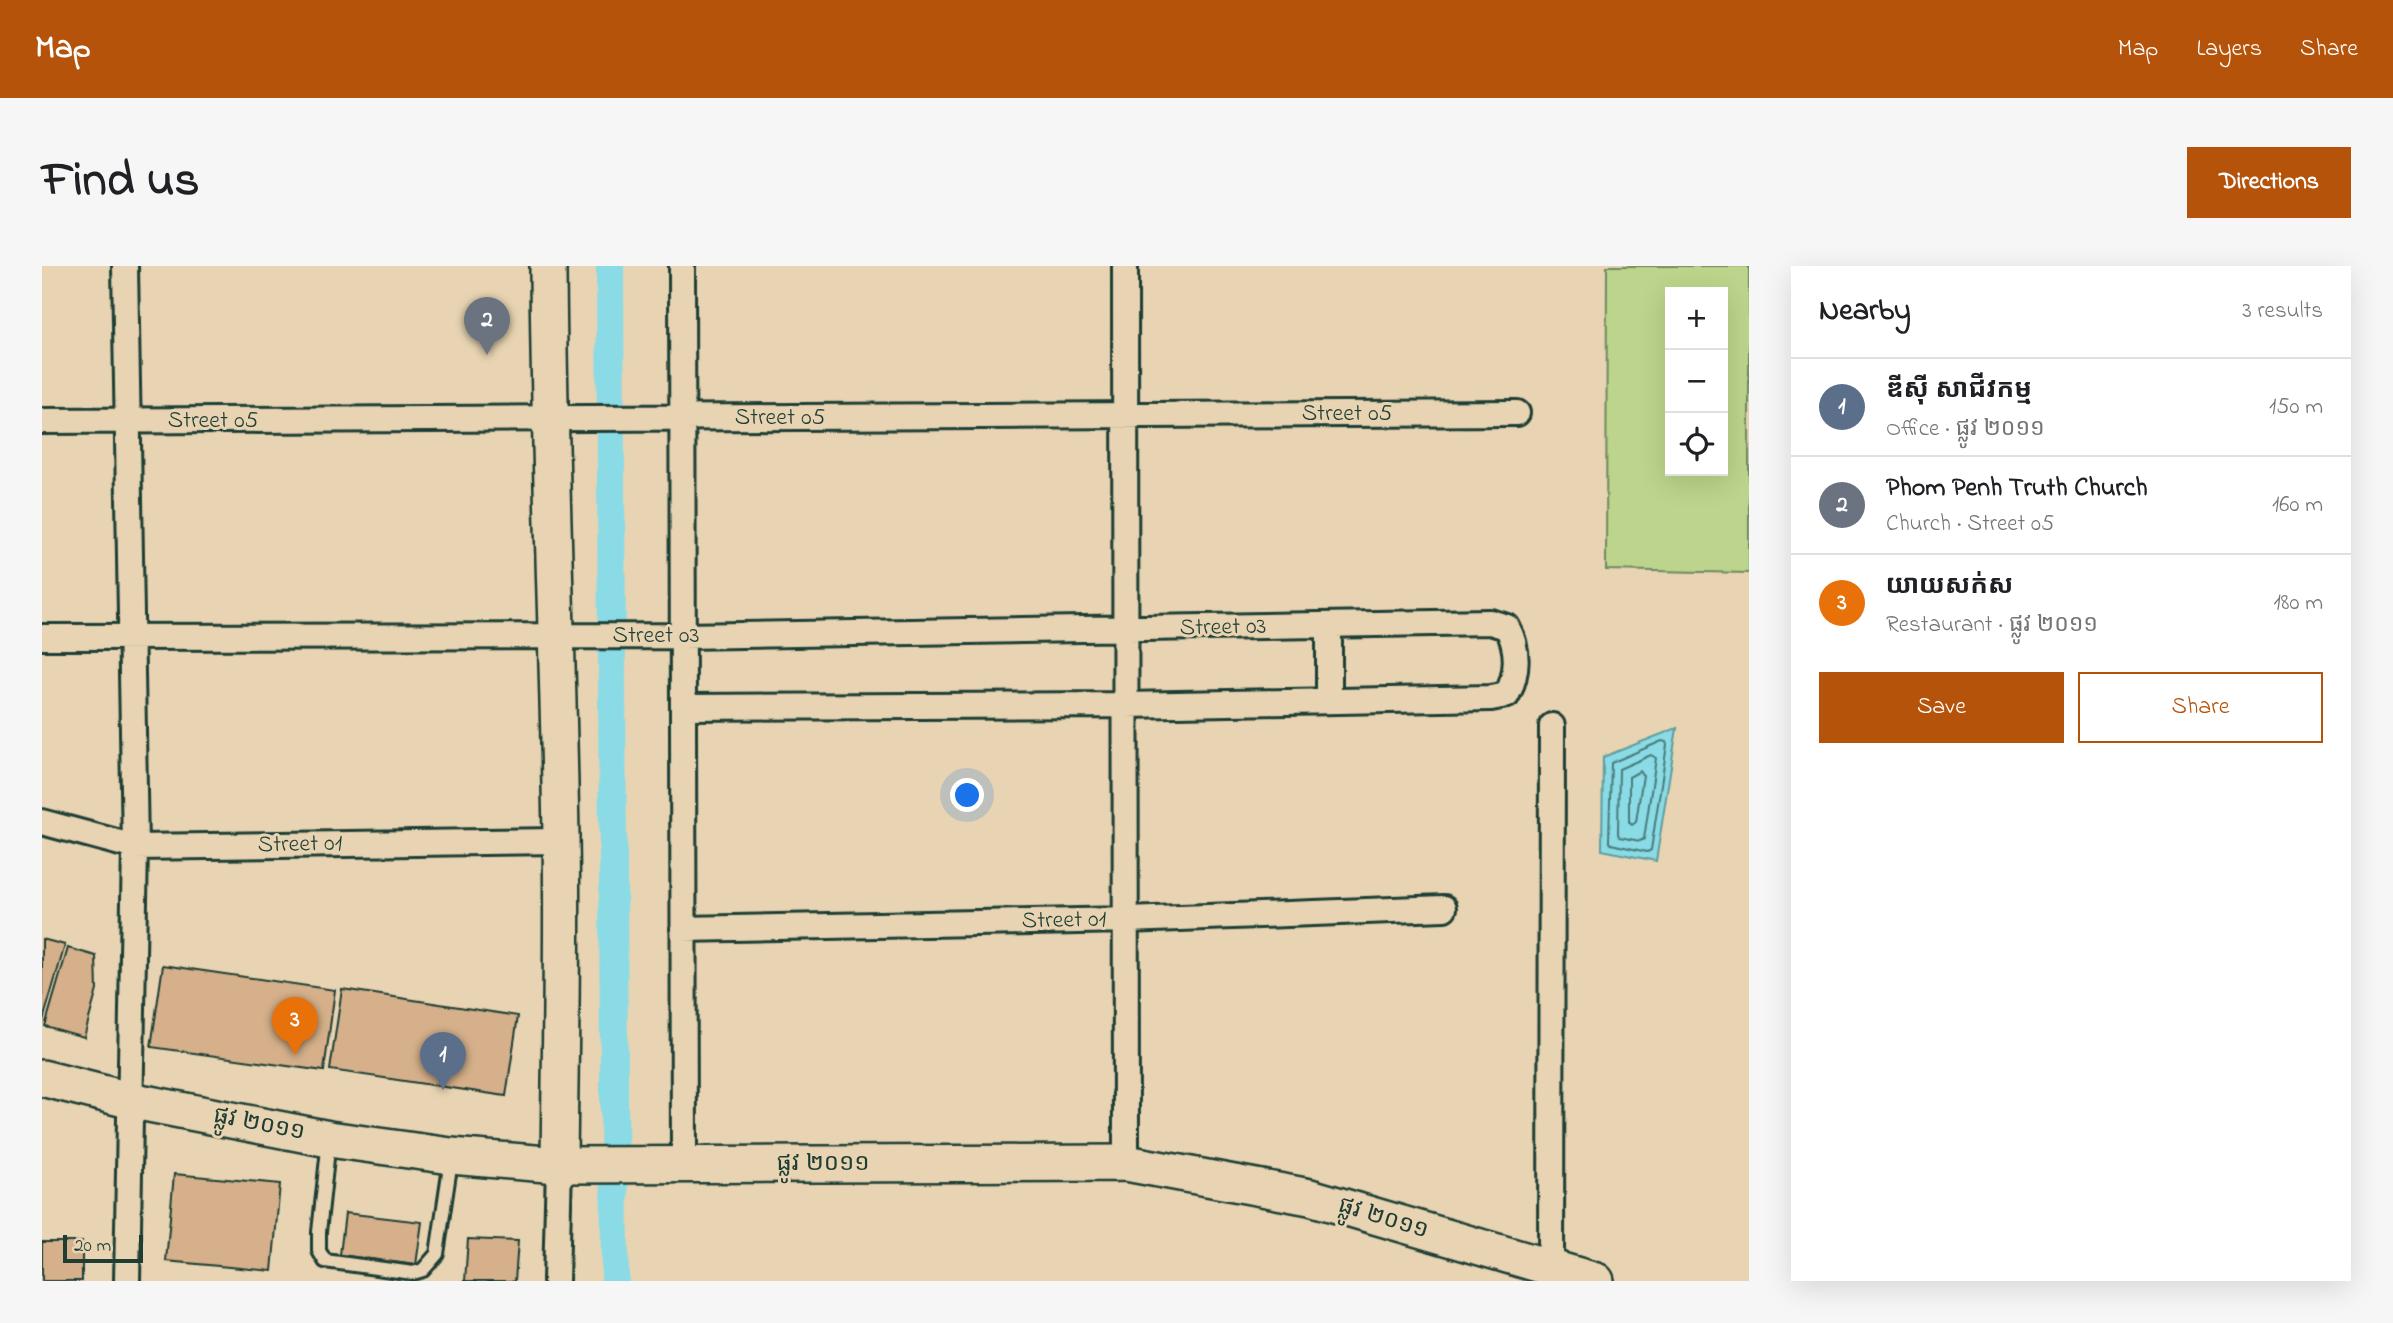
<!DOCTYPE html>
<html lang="en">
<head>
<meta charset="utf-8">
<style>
  body { margin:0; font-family:"Indie Flower","Noto Sans Khmer",sans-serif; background:#f6f6f6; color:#202124 }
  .controls { position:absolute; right:21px; top:21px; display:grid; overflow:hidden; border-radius:0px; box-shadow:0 7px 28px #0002 }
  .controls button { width:63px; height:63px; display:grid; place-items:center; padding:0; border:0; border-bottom:2px solid #e0e0e0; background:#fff; color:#202124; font:35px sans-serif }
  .scale { position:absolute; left:21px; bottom:18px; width:80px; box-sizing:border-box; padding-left:7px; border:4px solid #1f3d34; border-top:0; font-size:19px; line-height:24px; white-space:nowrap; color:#1f3d34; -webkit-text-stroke:5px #e8d4b2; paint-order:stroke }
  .you { position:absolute; left:926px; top:530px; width:24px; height:24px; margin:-18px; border:5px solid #fff; border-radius:50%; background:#1a73e8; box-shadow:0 0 0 10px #1a73e833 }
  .badge { display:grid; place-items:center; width:46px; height:46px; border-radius:50%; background:#b45309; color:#fff; font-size:23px; font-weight:700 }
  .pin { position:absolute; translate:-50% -58px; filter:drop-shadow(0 2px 4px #0008) }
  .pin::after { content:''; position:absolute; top:37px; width:24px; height:21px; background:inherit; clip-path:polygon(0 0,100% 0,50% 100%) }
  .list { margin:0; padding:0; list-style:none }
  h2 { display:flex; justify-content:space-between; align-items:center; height:91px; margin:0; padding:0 28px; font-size:30px }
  h2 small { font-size:23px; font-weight:400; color:#757577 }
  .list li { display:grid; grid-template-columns:46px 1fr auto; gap:21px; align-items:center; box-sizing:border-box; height:98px; padding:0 28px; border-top:2px solid #e0e0e0 }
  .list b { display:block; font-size:26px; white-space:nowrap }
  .list p { margin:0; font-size:23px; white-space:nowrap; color:#757577 }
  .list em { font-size:23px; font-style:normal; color:#757577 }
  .actions { display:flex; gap:14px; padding:21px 28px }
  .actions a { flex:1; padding:16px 0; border:2px solid #b45309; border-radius:0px; text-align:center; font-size:24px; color:#b45309 }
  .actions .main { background:#b45309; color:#fff }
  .icon { flex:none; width:38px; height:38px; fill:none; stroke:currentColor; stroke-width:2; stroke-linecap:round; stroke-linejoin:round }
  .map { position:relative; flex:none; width:1707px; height:1015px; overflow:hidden; border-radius:0px }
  header { display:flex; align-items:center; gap:42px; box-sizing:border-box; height:98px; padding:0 35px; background:#b45309; color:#fff }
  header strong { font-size:33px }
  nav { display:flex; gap:38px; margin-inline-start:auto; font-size:24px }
  .intro { display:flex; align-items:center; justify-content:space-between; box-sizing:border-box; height:168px; padding:0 42px }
  h1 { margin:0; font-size:49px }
  .button { padding:18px 32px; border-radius:0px; background:#b45309; color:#fff; font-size:24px; font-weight:700 }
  main { display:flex; gap:42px; padding:0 42px }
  aside { flex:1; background:#fff; border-radius:0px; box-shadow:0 7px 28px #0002 }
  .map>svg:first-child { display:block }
  .green { fill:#bcd48b; stroke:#6e8860; stroke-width:2; fill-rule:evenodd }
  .water { fill:#8adbe5; stroke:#5f9c9e; stroke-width:2 }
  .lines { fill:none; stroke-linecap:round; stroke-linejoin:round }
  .shore { stroke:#4a7c7b; stroke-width:2 }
  .canal { stroke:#8adbe5; stroke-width:28 }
  .building { fill:#d5b08a; stroke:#1f3d34; stroke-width:2 }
  .lane-casing { stroke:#1f3d34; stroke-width:18 }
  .street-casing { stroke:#1f3d34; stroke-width:30 }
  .secondary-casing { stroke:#1f3d34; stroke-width:40 }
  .lane { stroke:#e8d4b2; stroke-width:12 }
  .street { stroke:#e8d4b2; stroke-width:24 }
  .secondary { stroke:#e8d4b2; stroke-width:35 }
  .labels { text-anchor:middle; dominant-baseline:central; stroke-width:6; stroke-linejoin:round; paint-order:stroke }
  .street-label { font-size:24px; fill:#1f3d34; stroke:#e8d4b2 }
</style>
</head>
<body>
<header>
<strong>Map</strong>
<nav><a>Map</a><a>Layers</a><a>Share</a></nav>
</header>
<div class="intro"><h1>Find us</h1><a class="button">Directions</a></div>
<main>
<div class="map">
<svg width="1707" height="1015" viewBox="0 0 1707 1015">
  <rect width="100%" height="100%" fill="#e8d4b2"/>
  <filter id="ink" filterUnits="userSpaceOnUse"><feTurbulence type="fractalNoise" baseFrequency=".0143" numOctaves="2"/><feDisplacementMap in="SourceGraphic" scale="14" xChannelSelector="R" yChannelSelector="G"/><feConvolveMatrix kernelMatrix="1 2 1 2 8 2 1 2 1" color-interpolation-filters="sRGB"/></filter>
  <g filter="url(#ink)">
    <path class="green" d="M 1565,0 L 1707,0 L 1707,307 L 1564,304 ZM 1628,26 L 1681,26 L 1681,205 L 1628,205 Z"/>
    <path class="water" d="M 1635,462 L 1614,595 L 1560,584 L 1561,491 Z"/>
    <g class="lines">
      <path class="shore" d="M 1620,475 L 1624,476 L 1625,479 L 1609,584 L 1605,586 L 1569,578 L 1567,575 L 1569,497 Z
        M 1609,489 L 1614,492 L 1602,573 L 1598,575 L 1578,571 L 1576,568 L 1577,503 Z
        M 1598,505 L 1601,509 L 1594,556 L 1590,559 L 1587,556 L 1587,511 Z"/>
      <path class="canal" d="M 568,0 L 573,1015"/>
    </g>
    <path class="building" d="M 0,673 L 23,679 L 0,758 Z
      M 26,682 L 54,690 L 55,724 L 42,771 L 3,760 Z
      M 121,699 L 293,724 L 282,805 L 109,781 Z
      M 300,723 L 476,750 L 464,830 L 288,804 Z
      M 132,908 L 238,918 L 230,1005 L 124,995 Z
      M 303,947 L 380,956 L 374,999 L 298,989 Z
      M 426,973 L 476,975 L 473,1015 L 423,1015 Z
      M 0,976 L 40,976 L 40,1015 L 0,1015 Z"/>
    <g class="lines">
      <g class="lane-casing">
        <path id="lane" d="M 287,874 L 277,966 L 277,985 L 283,995 L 371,1007 L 381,1004 L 395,988 L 409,894"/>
      </g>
      <g class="street-casing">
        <path id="street" d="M 83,0 L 93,581 L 85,1015
          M 640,0 L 642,898
          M 1083,0 L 1084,897
          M 0,155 L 1475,147
          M 1287,360 L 1287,435
          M 0,371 L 641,370 L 1448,356 L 1465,361 C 1477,383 1476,407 1465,429 L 1449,432 L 1084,439 L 641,441
          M 0,556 L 93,581 L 520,575
          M 641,663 L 1085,654 L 1402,642
          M 514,1015 L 517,899
          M 1509,1015 L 1510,460"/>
      </g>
      <g class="secondary-casing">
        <path id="secondary" d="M 506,0 C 507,190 516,381 519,571 C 521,680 518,790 517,899
          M 0,812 L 87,834 L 287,873 L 409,890 L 517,899 L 1084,897 L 1268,931 L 1554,1015"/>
      </g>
      <use href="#lane" class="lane"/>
      <use href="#street" class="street"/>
      <use href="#secondary" class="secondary"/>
    </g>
  </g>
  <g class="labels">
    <g class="street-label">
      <text x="1305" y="148">Street 05</text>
      <text x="738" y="152">Street 05</text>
      <text x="171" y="155">Street 05</text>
      <text transform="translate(1181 362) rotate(-1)">Street 03</text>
      <text x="614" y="370">Street 03</text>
      <text transform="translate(258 579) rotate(-1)">Street 01</text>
      <text transform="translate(1022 655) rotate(-1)">Street 01</text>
      <text transform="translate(217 859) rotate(11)">ផ្លូវ ២០១១</text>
      <text x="781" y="898">ផ្លូវ ២០១១</text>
      <text transform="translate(1341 953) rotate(17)">ផ្លូវ ២០១១</text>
    </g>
  </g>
</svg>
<div class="controls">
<button>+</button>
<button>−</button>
<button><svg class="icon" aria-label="locate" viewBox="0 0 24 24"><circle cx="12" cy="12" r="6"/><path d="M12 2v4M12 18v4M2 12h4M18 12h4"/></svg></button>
</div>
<div class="scale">20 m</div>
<div class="you"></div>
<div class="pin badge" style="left:401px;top:824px;background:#5c6f8a">1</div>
<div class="pin badge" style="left:445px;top:89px;background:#6b7280">2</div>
<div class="pin badge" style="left:253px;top:789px;background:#e8710a">3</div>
</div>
<aside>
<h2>Nearby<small>3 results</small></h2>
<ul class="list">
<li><span class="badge" style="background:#5c6f8a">1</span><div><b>ឌីស៊ី សាជីវកម្ម</b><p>Office · ផ្លូវ ២០១១</p></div><em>150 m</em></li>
<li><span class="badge" style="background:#6b7280">2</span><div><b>Phom Penh Truth Church</b><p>Church · Street 05</p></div><em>160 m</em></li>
<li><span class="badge" style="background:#e8710a">3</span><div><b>យាយសក់ស</b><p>Restaurant · ផ្លូវ ២០១១</p></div><em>180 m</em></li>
</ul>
<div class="actions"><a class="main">Save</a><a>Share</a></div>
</aside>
</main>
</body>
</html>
